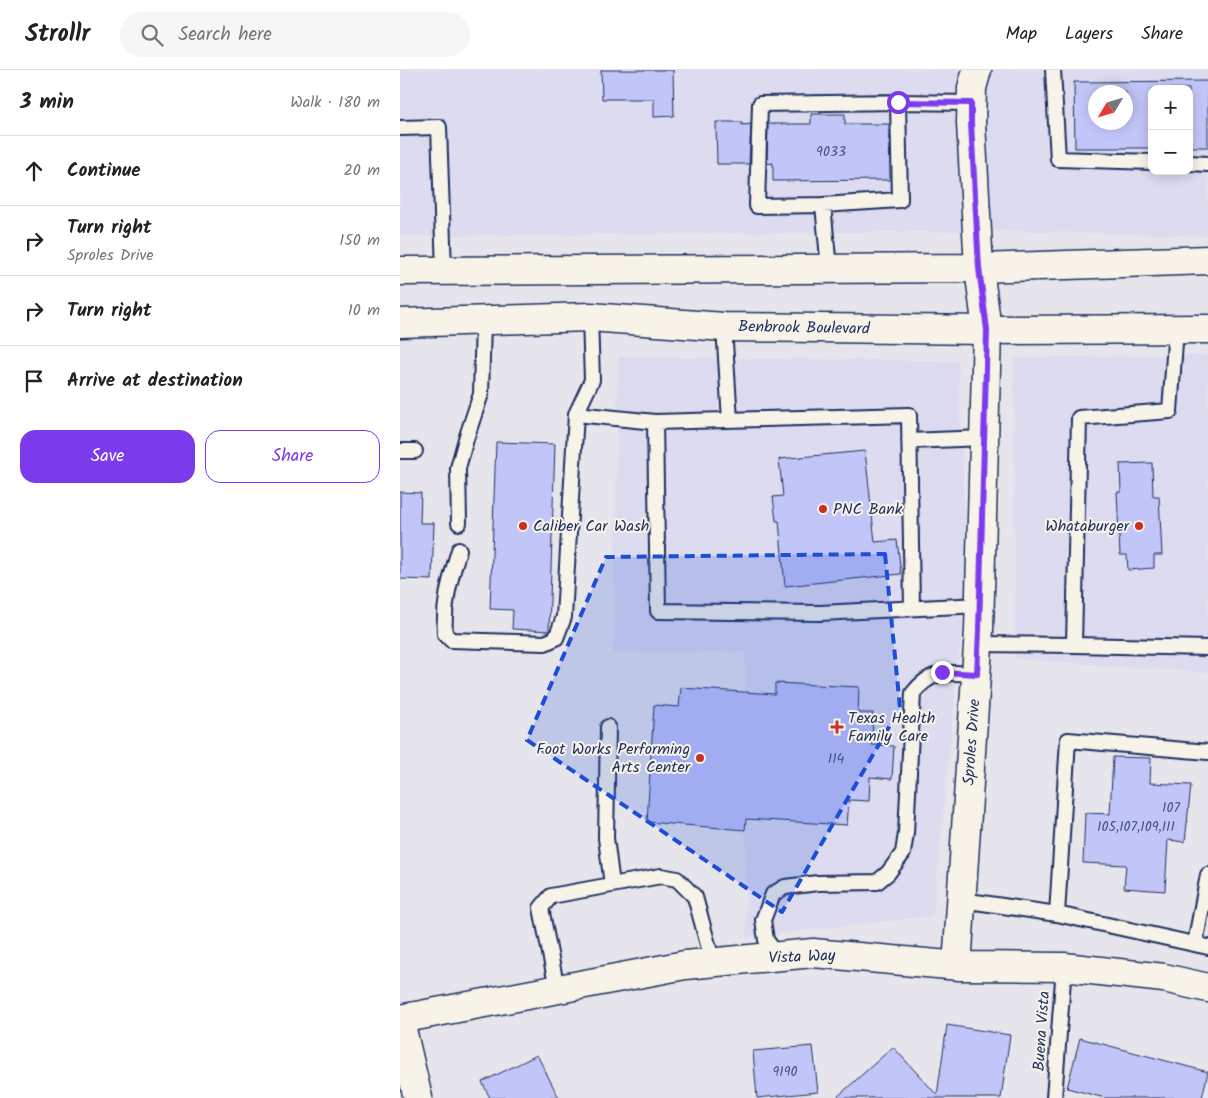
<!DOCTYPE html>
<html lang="en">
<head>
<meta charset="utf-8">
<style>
  body { margin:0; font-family:Kalam,sans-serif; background:#f6f6f6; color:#222 }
  .controls { position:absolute; right:15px; top:15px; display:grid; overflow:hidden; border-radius:10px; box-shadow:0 2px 12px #0003 }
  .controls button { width:45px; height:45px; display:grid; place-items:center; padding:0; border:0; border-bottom:1px solid #e0e0e0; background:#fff; color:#222; font:25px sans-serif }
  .compass { position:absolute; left:688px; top:15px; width:45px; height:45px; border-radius:50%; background:#fff; box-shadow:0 2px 12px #0003; rotate:232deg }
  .stop { position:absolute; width:15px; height:15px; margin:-11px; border:4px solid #7c3aed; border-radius:50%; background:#fff }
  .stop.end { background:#7c3aed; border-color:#fff; box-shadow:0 1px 5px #0008 }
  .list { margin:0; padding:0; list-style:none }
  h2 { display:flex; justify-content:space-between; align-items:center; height:65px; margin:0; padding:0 20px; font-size:21px }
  h2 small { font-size:16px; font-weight:400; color:#767676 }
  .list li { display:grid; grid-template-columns:32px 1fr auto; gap:15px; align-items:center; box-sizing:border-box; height:70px; padding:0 20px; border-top:1px solid #e0e0e0 }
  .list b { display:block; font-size:19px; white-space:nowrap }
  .list p { margin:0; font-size:16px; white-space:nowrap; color:#767676 }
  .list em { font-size:16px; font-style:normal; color:#767676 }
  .actions { display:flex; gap:10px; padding:15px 20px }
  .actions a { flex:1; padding:11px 0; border:1px solid #7c3aed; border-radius:15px; text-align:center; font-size:18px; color:#7c3aed }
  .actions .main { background:#7c3aed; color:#fff }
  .icon { flex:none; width:28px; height:28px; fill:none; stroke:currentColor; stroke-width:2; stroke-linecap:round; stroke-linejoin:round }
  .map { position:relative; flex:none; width:808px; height:1028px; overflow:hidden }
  header { display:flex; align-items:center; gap:30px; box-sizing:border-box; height:70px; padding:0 25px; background:#fff; border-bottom:1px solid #e0e0e0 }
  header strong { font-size:24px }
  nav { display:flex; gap:28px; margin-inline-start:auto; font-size:18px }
  .search { width:350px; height:45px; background:#f6f6f6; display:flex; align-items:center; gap:12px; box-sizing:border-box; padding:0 18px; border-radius:28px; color:#767676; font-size:19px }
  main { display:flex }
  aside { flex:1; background:#fff }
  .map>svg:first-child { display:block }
  .built { fill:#dcdbef; fill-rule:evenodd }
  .building { fill:#c2c5f7; stroke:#1b2f5e; fill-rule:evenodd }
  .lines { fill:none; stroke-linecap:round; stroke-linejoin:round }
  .service-casing { stroke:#1b2f5e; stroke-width:18 }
  .minor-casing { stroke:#1b2f5e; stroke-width:31 }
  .tertiary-casing { stroke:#1b2f5e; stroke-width:31 }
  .trunk-casing { stroke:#1b2f5e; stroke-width:31 }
  .service { stroke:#f7f3e8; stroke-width:14 }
  .minor { stroke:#f7f3e8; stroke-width:28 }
  .tertiary { stroke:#f7f3e8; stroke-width:28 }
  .trunk { stroke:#f7f3e8; stroke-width:28 }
  .route { stroke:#7c3aed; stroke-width:6 }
  .marked { fill:#1d4ed8; fill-opacity:0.2; stroke:#1d4ed8; stroke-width:4; stroke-dasharray:10 6; stroke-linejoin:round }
  .poi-dot { fill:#c8321e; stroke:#f7f3e8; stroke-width:2 }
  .labels { text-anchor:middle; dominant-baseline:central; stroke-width:4; stroke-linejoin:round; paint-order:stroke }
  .number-label { font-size:14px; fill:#455484 }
  .street-label { font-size:16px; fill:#1b2f5e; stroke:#f7f3e8 }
  .poi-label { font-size:16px; fill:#1b2f5e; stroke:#f7f3e8; text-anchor:start }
</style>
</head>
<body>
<header>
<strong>Strollr</strong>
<div class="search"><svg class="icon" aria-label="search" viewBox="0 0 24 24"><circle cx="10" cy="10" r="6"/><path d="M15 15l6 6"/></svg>Search here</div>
<nav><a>Map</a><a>Layers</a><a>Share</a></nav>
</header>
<main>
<aside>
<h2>3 min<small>Walk · 180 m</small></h2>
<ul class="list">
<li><svg class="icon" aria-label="ahead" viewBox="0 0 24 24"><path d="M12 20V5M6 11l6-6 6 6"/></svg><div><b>Continue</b></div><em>20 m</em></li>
<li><svg class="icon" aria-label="right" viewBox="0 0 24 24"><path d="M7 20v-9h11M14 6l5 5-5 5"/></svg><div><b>Turn right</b><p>Sproles Drive</p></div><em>150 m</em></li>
<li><svg class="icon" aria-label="right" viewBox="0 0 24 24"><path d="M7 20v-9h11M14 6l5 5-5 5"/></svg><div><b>Turn right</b></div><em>10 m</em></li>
<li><svg class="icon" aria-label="arrive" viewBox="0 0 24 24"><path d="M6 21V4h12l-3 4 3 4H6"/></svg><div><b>Arrive at destination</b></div></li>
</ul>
<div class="actions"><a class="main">Save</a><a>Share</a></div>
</aside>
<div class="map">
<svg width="808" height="1028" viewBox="0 0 808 1028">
  <rect width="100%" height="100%" fill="#e7e5ec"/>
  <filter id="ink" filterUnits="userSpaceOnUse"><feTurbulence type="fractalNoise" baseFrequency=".02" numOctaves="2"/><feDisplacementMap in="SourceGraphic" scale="10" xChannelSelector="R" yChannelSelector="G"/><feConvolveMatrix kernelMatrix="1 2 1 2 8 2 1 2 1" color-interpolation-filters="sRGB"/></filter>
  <g filter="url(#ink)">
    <path class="built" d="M 0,0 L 808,0 L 808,166 L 614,161 L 0,166 ZM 752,19 L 789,19 L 789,101 L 752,101 ZM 696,22 L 726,22 L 726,52 L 696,52 Z
      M 808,285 L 808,603 L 615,589 L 614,288 Z
      M 218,287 L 558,291 L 567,503 L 533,846 L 346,867 L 345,582 L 214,583 Z"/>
    <path class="building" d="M 201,0 L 273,0 L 274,46 L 254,47 L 254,29 L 202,29 Z
      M 808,11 L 808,77 L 789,77 L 789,19 L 752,19 L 752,78 L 675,78 L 674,12 ZM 696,22 L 726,22 L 726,52 L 696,52 Z
      M 411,44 L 445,44 L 445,54 L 489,54 L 490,110 L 373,111 L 373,93 L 367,94 L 368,54 L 411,54 Z
      M 316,52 L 342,52 L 342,55 L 351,54 L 349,94 L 317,94 Z
      M 96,372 L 155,374 L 149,561 L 112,559 L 113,540 L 90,539 Z
      M 465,381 L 475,472 L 497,470 L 501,504 L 385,516 L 379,451 L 376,451 L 373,427 L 383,426 L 379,389 Z
      M 752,393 L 753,426 L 759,426 L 762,485 L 754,485 L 754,498 L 728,500 L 727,485 L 720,485 L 717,422 L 721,422 L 720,394 Z
      M 0,422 L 21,423 L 20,453 L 34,453 L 32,510 L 0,509 Z
      M 375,613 L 459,617 L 458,643 L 473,643 L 472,675 L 494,676 L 492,709 L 470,707 L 469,731 L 449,730 L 447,755 L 346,749 L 345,760 L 247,752 L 254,635 L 279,637 L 281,618 L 375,624 Z
      M 713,687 L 751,688 L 750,713 L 791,715 L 785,772 L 768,770 L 765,821 L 724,818 L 726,795 L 683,793 L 685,743 L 710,744 Z
      M 547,955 L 610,965 L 601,1028 L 436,1028 L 493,977 L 537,1025 Z
      M 680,968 L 808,1002 L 802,1028 L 705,1028 L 667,1018 Z
      M 413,976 L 418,1022 L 357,1028 L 353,981 Z
      M 137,985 L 159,1028 L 90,1028 L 82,1012 Z"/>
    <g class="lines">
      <g class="service-casing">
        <path id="service" d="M 653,0 L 658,89 L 752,92
          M 0,58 L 39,57 L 44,201
          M 789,93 L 808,94
          M 423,135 L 357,136 L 360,34 L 498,32
          M 429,199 L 423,135 L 500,130 L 498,32 L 571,33
          M 324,257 L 330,350
          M 176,344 L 255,352
          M 509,371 L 584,368
          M 0,381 L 15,381
          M 59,453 L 58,398 L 66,369 L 81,324 L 83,251
          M 59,480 C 50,510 43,532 45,564 L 51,570 L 145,573 L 156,568 L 164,547 L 176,344 L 192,310 L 190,247
          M 512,538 L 509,345 L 255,352 L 258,541 L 420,543 L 580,535
          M 578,574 L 674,575 L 679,348 L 770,341 L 776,259
          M 674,575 L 808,578
          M 208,657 L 206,768 L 212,815
          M 562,830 L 657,844 L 808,877
          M 657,844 L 668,670 L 808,682
          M 795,874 L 808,805
          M 378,886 L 366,870 L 363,850 L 373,824 L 385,817 L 418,813 L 477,812 L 488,803 L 503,783 L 506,763 L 513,623 C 533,598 548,603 577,604
          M 157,919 L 141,838 L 151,826 L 261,806 L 277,809 L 295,827 L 313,893
          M 654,1028 L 664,897"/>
      </g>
      <g class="minor-casing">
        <path id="minor" d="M 0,951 L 18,1028"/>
      </g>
      <g class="tertiary-casing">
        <path id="tertiary" d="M 560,896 L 558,881 L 579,560 L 587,260 L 579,198 L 571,53 L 572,18 L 577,0
          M 0,949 L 285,895 L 413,883 L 560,896 L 664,897 L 764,908 L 808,918"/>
      </g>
      <g class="trunk-casing">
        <path id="trunk" d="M 0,201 L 579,198 L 808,190
          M 0,253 L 190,247 L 324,257 L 587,260 L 808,259"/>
      </g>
      <use href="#service" class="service"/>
      <use href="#minor" class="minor"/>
      <use href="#tertiary" class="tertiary"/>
      <use href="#trunk" class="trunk"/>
    </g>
  </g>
  <g class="lines" filter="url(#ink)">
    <path class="route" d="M 498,32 L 571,33 L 571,53 L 579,198 L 587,260 L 579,560 L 577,604 L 542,602"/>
  </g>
  <path class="marked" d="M 485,484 L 500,638 L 382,842 L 127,670 L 206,487 Z"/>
  <g class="poi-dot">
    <circle cx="423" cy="439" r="5"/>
    <circle cx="123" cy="456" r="5"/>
    <circle cx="739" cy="456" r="5"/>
    <path d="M434.5 649.5h5v5h5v5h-5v5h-5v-5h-5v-5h5z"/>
    <circle cx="300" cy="688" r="5"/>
  </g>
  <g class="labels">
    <g class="number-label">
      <text x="431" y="82">9033</text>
      <text x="436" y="689">114</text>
      <text x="771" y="738">107</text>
      <text x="736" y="757">105,107,109,111</text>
      <text x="385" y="1002">9190</text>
    </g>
    <g class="street-label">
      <text transform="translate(404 258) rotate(1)">Benbrook Boulevard</text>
      <text transform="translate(572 672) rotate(-86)">Sproles Drive</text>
      <text transform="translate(402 887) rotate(-2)">Vista Way</text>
      <text transform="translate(642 961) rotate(-86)">Buena Vista</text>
    </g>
    <g class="poi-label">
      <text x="433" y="439">PNC Bank</text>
      <text x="133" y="456">Caliber Car Wash</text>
      <text x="729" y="456" text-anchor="end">Whataburger</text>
      <text x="448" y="648">Texas Health<tspan x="448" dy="18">Family Care</tspan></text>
      <text x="290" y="679" text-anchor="end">Foot Works Performing<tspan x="290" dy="18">Arts Center</tspan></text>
    </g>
  </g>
</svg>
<div class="controls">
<button>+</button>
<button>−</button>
</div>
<svg class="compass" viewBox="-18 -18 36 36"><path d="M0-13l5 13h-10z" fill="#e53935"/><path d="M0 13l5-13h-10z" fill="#767676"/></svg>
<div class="stop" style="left:498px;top:32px"></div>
<div class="stop end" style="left:542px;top:602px"></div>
</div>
</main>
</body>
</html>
